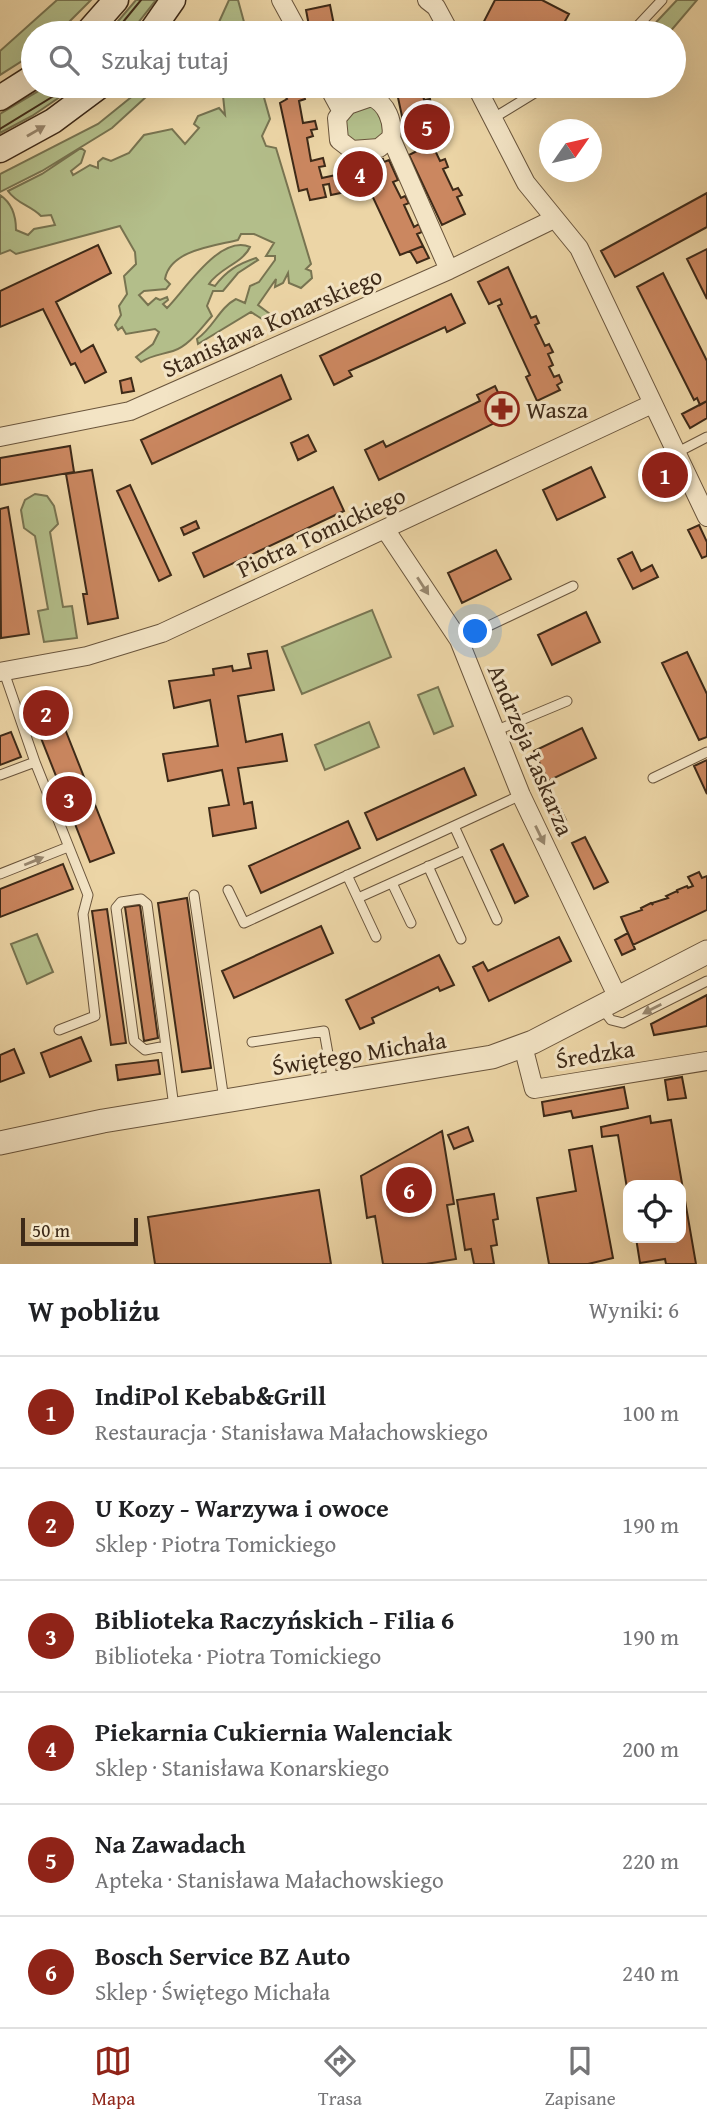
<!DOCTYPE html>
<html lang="pl">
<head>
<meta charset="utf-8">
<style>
  body { margin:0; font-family:"Gentium Book Plus",serif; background:#f2f2f2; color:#202124 }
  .controls { position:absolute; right:21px; bottom:21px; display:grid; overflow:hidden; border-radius:14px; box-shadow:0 7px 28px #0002 }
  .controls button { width:63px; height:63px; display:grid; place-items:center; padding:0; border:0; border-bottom:2px solid #e0e0e0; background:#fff; color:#202124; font:35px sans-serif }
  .compass { position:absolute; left:539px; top:119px; width:63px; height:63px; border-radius:50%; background:#fff; box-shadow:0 7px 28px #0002; rotate:56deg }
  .scale { position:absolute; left:21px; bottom:18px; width:117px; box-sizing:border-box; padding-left:7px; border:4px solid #3e2a18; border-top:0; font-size:19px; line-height:24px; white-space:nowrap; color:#3e2a18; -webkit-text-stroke:5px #f3e4c5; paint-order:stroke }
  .you { position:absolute; left:476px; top:632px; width:24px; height:24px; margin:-18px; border:5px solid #fff; border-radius:50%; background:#1a73e8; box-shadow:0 0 0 10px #1a73e833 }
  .badge { display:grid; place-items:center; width:46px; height:46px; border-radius:50%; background:#8f2418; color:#fff; font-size:23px; font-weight:700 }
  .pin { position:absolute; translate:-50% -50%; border:4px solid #fff; box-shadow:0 2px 7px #0006 }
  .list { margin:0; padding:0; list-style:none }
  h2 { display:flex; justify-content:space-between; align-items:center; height:91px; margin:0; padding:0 28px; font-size:30px }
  h2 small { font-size:23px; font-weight:400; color:#757577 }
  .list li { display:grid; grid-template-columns:46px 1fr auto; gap:21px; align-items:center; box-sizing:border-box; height:112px; padding:0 28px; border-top:2px solid #e0e0e0 }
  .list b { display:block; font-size:26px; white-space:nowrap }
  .list p { margin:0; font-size:23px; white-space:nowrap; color:#757577 }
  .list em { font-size:23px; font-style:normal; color:#757577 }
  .icon { flex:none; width:38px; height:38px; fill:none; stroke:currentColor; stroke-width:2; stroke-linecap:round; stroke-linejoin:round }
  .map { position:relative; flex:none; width:707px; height:1264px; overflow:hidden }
  .search { position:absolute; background:#fff; box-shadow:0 7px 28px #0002; left:21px; right:21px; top:21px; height:77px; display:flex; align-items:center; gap:18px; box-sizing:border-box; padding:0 24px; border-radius:38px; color:#757577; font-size:26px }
  .sheet { height:763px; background:#fff }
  nav { display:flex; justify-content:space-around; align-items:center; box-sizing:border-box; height:98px; border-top:2px solid #e0e0e0; background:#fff; font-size:19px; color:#757577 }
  nav a { display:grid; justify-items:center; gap:4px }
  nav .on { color:#8f2418 }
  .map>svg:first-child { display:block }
  .green { fill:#b3be8a; stroke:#787451; stroke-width:2 }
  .building { fill:#cb8760; stroke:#3e2a18; stroke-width:2 }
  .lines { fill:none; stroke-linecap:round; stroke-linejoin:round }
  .service-casing { stroke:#6a553c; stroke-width:11 }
  .minor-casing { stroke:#6a553c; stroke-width:20 }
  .tertiary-casing { stroke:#6a553c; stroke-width:25 }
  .secondary-casing { stroke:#3e2a18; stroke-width:27 }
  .service { stroke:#f3e4c5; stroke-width:9 }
  .minor { stroke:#f3e4c5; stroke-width:18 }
  .tertiary { stroke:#f3e4c5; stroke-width:23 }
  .secondary { stroke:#f3e4c5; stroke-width:24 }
  .tram { stroke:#3e2a18; stroke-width:2 }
  .oneway { fill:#98876e }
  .labels { text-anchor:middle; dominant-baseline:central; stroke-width:6; stroke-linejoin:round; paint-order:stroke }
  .street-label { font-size:24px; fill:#3e2a18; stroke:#f3e4c5 }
  .poi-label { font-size:24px; fill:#3e2a18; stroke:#f3e4c5; text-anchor:start }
</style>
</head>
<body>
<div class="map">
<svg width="707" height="1264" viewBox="0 0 707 1264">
  <rect width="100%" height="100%" fill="#ecd5a6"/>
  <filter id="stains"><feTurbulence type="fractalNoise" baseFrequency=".00286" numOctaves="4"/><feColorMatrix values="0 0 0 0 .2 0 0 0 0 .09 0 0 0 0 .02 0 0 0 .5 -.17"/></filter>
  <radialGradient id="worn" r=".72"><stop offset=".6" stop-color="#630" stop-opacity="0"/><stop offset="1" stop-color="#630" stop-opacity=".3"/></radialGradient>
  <path class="green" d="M 57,0 L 91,0 L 58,33 L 33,33 L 33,54 L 0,75 L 0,51 Z
    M 136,0 L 156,0 L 130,33 L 108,33 Z
    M 229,0 L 238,0 L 247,33 L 214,33 Z
    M 677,0 L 697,0 L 669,33 L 646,33 Z
    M 47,86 L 76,86 L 32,116 L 0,133 L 0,114 Z
    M 145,86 L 158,86 L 112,128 L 42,171 L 0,192 L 0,174 L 98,124 Z
    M 222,86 L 250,86 L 252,96 L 263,94 L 270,119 L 262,136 L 266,146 L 276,148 L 311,264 L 306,269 L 311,271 L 312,278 L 301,288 L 289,283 L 288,273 L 283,283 L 275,287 L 276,279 L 258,305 L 270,314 L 265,321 L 251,312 L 198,344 L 197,339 C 214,327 219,308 236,299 L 245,303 L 250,286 L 259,282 L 275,260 L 275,256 L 266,256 L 274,243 L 254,234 L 241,234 L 238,240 C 214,246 170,250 165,279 L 170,284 L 166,289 L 144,291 L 139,295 L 148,305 L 156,298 L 160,300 L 167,297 L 168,300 L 163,304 L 167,308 C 185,290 220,234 250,247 C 243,263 219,268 209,284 L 215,286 C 226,271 238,264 256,258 L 258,260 L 238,273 L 223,291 L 213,291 L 207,306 L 212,316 C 201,328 189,346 173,351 C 160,355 152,355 141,362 L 136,357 L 153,344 L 159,332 L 155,329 L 126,334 L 122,327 L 118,330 L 115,325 L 121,315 L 119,306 L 127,294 L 124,276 L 136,264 L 135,252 L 120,226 L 16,254 L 10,250 L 0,254 L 0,195 C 12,203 16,215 16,230 L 28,235 L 34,229 L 55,225 L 51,215 L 41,216 C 30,205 17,204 8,191 L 42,174 L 81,148 L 85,151 L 81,163 L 71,171 L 73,175 L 90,165 L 98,168 L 98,162 L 103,158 L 111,161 L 129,153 L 144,135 L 172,129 L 185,144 L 199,128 L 194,124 L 198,116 L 219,108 L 225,115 Z
    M 374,104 L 386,130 L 377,141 L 349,143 L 342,120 L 346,113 Z
    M 35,494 L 47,496 L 54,506 L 58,524 L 50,532 L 63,607 L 72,606 L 77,638 L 44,642 L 38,611 L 48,609 L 35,536 L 24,528 L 21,510 L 25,500 Z
    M 372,610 L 391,657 L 302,694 L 282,647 Z
    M 438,687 L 453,726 L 434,734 L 418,695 Z
    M 369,722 L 379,747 L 325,770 L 315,745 Z
    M 37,934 L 53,972 L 27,984 L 11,944 Z"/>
  <path class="building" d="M 495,0 L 542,0 L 569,14 L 564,23 L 573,27 L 570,33 L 483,33 L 479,31 Z
    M 330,5 L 334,25 L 331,28 L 340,27 L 343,33 L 310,31 L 306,10 Z
    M 278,86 L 305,86 L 302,89 L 305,99 L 299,101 L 303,123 L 315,121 L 317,129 L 311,130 L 313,136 L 307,138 L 311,161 L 323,158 L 325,166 L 319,167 L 322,178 L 345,173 L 343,162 L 351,160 L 353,171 L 365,168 L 369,187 L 331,195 L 329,184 L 323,185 L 326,197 L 310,200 L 307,189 L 299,191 L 280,103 L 287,99 Z
    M 422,88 L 424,100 L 430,99 L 438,138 L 431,142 L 440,161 L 445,159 L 448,167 L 443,169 L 453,190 L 458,188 L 462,195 L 457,197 L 465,214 L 442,225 L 409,155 L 419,150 L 416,142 L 408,144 L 397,93 Z
    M 383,159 L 384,162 L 389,160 L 398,180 L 393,182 L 401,198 L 405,196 L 409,203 L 404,205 L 414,227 L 419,224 L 422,232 L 417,234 L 423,246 L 400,255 L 369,189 L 364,163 Z
    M 707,193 L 707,227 L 615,277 L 601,251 Z
    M 98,245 L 111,273 L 56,302 L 81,352 L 93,345 L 106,372 L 85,383 L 75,363 L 71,365 L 43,309 L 0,327 L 0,291 Z
    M 423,246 L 429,258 L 417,263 L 410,251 Z
    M 707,249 L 707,299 L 687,259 Z
    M 508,267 L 531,318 L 536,316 L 539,323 L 535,325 L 545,346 L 549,344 L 553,352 L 548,354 L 553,365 L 549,367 L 554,377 L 559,375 L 562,382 L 557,385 L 560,390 L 537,401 L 526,377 L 530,375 L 498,306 L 502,304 L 500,299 L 489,304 L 478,282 Z
    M 663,273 L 707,361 L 707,401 L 700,405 L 697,398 L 694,400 L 637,287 Z
    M 451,294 L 465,323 L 447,332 L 445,327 L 376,359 L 349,371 L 352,376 L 334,385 L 320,356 Z
    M 281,375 L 291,399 L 152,464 L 141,440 Z
    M 131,378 L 134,391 L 122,393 L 120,381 Z
    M 495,386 L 509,416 L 379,480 L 365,450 L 383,441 L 386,447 L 480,401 L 477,395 Z
    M 707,401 L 707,418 L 690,428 L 682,414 Z
    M 308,435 L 316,451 L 298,460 L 291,443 Z
    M 70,446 L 74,472 L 0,485 L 0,458 Z
    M 666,465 L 675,484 L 665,489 L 656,470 Z
    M 591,467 L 605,497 L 557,520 L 543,490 Z
    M 92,470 L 118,618 L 88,624 L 83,594 L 87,594 L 66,474 Z
    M 130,485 L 171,575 L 159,581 L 117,491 Z
    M 333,487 L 344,511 L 204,577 L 193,553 Z
    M 8,507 L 29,634 L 1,638 L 0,509 Z
    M 196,521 L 199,528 L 184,535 L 181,528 Z
    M 699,525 L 707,542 L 707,556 L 702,558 L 688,530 Z
    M 496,550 L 511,579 L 462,603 L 448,573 Z
    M 632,552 L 641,571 L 652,565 L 658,577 L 633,589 L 618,559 Z
    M 586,612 L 600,642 L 552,665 L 538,635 Z
    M 267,651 L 274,690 L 238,696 L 246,742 L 282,734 L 287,761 L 238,768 L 244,804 L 252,802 L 256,828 L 213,836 L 209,808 L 229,805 L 222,770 L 168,781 L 163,754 L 218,746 L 210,700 L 174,708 L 169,681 L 214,675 L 213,669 L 232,666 L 233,671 L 251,668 L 248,654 Z
    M 687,652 L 707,694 L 707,737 L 699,740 L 662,663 Z
    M 55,702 L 60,716 L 37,725 L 32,713 L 34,710 Z
    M 582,728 L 596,758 L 548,781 L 534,751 Z
    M 65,729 L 114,853 L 90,862 L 41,738 Z
    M 11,732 L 21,757 L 0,765 L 0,736 Z
    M 707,760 L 707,794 L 694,766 Z
    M 464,768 L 476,795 L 377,840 L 365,813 Z
    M 560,808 L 566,820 L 555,826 L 549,813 Z
    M 348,821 L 360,848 L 261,893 L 249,866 Z
    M 585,837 L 608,882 L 594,889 L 572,843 Z
    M 503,844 L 528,896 L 515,903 L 491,850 Z
    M 63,864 L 73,889 L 0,917 L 0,889 Z
    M 699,872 L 702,878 L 707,876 L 707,910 L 633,945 L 621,917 L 642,910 L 641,908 L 651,903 L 653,905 L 652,903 L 668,898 L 666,896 L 677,891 L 678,893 L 677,890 L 687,886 L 688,888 L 693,886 L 688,877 Z
    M 187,898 L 211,1068 L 182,1072 L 158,903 Z
    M 140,905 L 158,1038 L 144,1041 L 125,907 Z
    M 107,909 L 126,1043 L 111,1045 L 92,911 Z
    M 321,926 L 333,953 L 234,998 L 222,971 Z
    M 628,933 L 635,949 L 622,955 L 615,940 Z
    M 559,937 L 571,961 L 489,1001 L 473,967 L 483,962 L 488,971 Z
    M 439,955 L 454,985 L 440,991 L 438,987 L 372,1018 L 374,1023 L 360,1029 L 346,1000 Z
    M 707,995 L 707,1026 L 654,1035 L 651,1024 Z
    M 81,1037 L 91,1061 L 50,1077 L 41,1053 Z
    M 14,1049 L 24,1073 L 0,1082 L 0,1055 Z
    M 158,1060 L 160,1074 L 118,1080 L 116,1065 Z
    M 682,1077 L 686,1098 L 668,1100 L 665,1080 Z
    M 624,1087 L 628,1108 L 573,1118 L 571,1111 L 544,1116 L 542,1102 Z
    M 650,1116 L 651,1123 L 671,1120 L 696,1264 L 666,1264 L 665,1259 L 640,1263 L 636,1238 L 681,1238 L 681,1185 L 628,1185 L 628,1194 L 618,1135 L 602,1137 L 601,1127 Z
    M 468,1127 L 473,1141 L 454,1149 L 448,1135 Z
    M 442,1131 L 454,1204 L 447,1205 L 456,1259 L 426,1264 L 383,1264 L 375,1216 L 367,1218 L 361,1176 Z
    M 592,1146 L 613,1258 L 588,1264 L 549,1264 L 537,1198 L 576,1191 L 569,1150 Z
    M 319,1190 L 331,1264 L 155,1264 L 148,1217 Z
    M 494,1194 L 498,1219 L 493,1220 L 497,1245 L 491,1246 L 494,1264 L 474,1264 L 471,1249 L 465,1250 L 457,1200 Z"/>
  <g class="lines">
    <g class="service-casing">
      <path id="service" d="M 631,33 L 662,0
        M 492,119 L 546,86
        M 676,453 L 707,437
        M 459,640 L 573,586
        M 4,672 L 35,762 L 88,895 L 83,914 L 95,1016 L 59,1030
        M 495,731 L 567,701
        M 0,775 L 35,762
        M 653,778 L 707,752
        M 454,826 L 497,920
        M 428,866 L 461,939
        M 0,874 L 68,847
        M 347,875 L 376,937
        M 392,883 L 411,923
        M 228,890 L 244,923 L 521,795
        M 194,895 L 224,1100
        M 358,898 L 465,850
        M 601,1007 L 611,1020 L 623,1023 L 707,981
        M 252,1042 L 324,1031 L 333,1082
        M 166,1046 L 145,1050 L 134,1041 L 116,908 L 121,902 L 141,899 L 147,904 L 174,1107"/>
    </g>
    <g class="minor-casing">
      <path id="minor" d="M 281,0 L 299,33
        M 427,0 L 436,7 L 450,33
        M 328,86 L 341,110
        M 476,86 L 526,183 L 579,248 L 707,517
        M 371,97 C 387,103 394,123 391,138 L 379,148 L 352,150 L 339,140 L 337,118 L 348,105 Z
        M 391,138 L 449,270
        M 0,437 L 130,411 L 449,270 L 554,219
        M 385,529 L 459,640 L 521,795 L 618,998
        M 0,672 L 87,656 L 162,633 L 652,404
        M 523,1046 L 534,1089 L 707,1061"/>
    </g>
    <g class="tertiary-casing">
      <path id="tertiary" d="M 0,1143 L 103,1121 L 492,1057 L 533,1042 L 707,952"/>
    </g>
    <g class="secondary-casing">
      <path id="secondary" d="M 87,33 L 116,0
        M 150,33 L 173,0
        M 0,98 L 33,77
        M 0,150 L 53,121 L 100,86"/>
    </g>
    <use href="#service" class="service"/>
    <use href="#minor" class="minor"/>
    <use href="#tertiary" class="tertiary"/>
    <use href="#secondary" class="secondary"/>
    <path class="tram" d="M 114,33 L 141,0
      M 0,129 L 70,86"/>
  </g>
  <defs><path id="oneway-solid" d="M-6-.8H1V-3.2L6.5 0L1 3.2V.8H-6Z" transform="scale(1.75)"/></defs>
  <g class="oneway">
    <use href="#oneway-solid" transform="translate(36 131) rotate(-30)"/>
    <use href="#oneway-solid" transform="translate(423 586) rotate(57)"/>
    <use href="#oneway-solid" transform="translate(540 835) rotate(64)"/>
    <use href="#oneway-solid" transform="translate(34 861) rotate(-22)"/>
    <use href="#oneway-solid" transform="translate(652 1009) rotate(153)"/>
  </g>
  <defs>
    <g id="pharmacy-ring" transform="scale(1.75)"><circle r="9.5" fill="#f3e4c5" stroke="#8f2418" stroke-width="1.5"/><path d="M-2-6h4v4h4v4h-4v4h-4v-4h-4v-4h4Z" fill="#8f2418"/></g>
  </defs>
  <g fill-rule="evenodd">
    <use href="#pharmacy-ring" x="502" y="409"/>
  </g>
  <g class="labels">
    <g class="street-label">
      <text transform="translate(272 322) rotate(-24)">Stanisława Konarskiego</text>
      <text transform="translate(321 532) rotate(-25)">Piotra Tomickiego</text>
      <text transform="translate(531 750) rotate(67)">Andrzeja Łaskarza</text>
      <text transform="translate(359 1053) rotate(-9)">Świętego Michała</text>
      <text transform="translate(595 1054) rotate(-9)">Średzka</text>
    </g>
    <g class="poi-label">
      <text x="526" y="409">Wasza</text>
    </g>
  </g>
  <rect width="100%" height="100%" filter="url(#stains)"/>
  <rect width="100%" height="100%" fill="url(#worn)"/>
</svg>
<div class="controls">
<button><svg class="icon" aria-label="locate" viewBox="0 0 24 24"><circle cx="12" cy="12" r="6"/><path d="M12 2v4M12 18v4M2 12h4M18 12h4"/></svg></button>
</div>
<svg class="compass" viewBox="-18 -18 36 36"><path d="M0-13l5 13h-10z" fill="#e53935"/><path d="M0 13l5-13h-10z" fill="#757577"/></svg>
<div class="scale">50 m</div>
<div class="you"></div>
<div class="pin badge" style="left:665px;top:475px">1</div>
<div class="pin badge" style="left:46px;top:713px">2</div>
<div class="pin badge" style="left:69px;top:799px">3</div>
<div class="pin badge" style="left:360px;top:174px">4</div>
<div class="pin badge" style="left:427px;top:127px">5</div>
<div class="pin badge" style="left:409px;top:1190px">6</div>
<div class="search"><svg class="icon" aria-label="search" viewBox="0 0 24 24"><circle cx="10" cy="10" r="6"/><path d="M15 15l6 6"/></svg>Szukaj tutaj</div>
</div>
<section class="sheet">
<h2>W pobliżu<small>Wyniki: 6</small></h2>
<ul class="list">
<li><span class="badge">1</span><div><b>IndiPol Kebab&amp;Grill</b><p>Restauracja · Stanisława Małachowskiego</p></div><em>100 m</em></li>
<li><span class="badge">2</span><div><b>U Kozy - Warzywa i owoce</b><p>Sklep · Piotra Tomickiego</p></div><em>190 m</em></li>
<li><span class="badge">3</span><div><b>Biblioteka Raczyńskich - Filia 6</b><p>Biblioteka · Piotra Tomickiego</p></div><em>190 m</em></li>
<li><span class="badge">4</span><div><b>Piekarnia Cukiernia Walenciak</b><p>Sklep · Stanisława Konarskiego</p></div><em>200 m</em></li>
<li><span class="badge">5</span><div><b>Na Zawadach</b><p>Apteka · Stanisława Małachowskiego</p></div><em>220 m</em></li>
<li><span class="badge">6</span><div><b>Bosch Service BZ Auto</b><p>Sklep · Świętego Michała</p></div><em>240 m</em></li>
</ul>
</section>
<nav>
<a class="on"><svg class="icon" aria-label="map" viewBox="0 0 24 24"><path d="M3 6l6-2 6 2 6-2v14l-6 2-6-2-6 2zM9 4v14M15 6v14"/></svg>Mapa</a>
<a><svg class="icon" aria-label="directions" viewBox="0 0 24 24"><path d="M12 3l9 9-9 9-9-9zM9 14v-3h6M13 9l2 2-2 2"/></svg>Trasa</a>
<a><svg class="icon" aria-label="saved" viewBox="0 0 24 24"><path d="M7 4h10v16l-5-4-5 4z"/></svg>Zapisane</a>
</nav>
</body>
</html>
